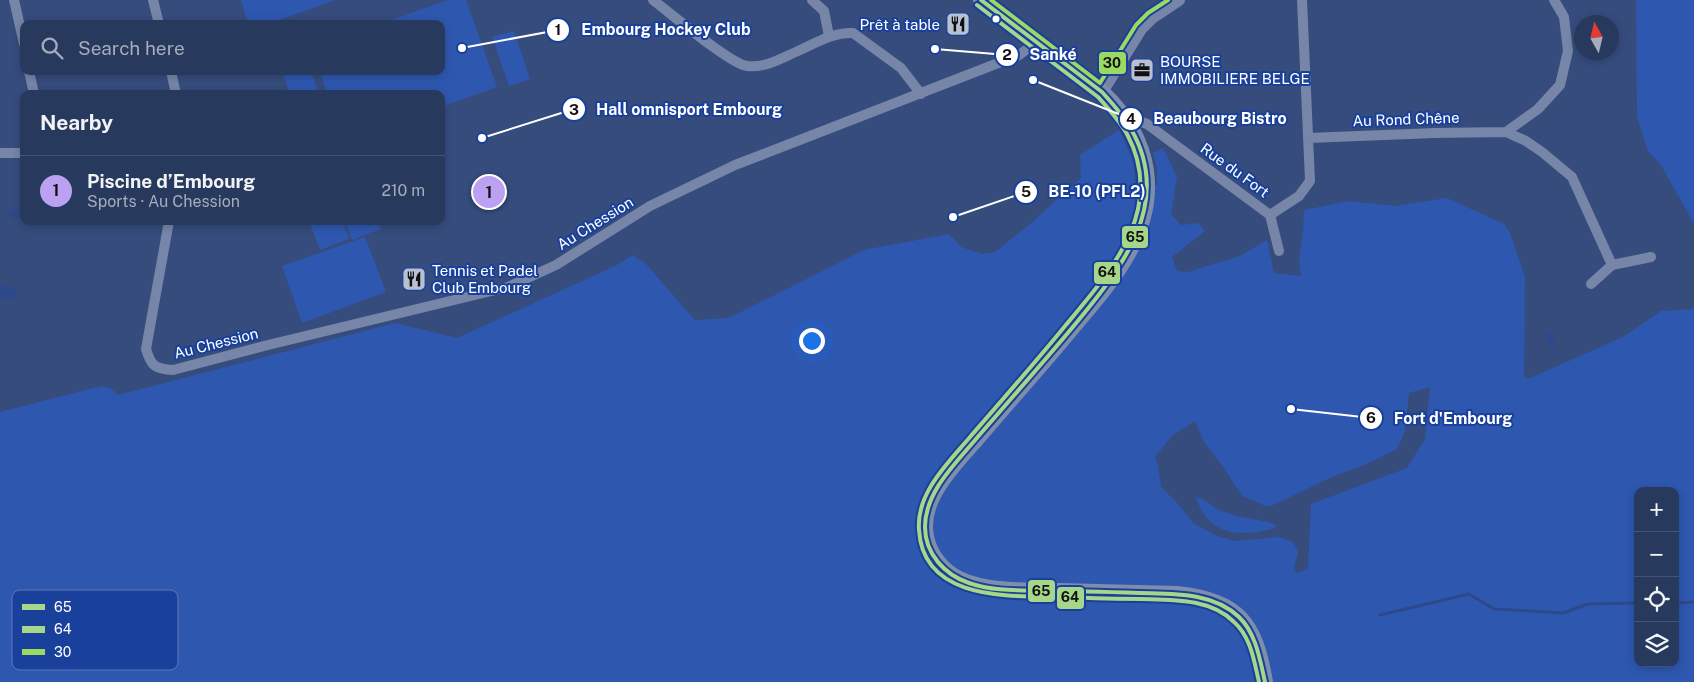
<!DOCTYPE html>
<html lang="en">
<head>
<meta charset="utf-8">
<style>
  body { margin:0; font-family:"Public Sans",sans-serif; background:#304064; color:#f1f3f6 }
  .controls { position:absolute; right:15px; bottom:15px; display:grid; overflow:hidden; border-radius:10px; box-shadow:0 2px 8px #0003 }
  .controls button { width:45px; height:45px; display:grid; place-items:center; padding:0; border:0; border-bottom:1px solid #445373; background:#28395e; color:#f1f3f6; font:25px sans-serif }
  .compass { position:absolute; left:1574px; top:15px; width:45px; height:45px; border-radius:50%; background:#28395e; box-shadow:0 2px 8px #0003; rotate:352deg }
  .you { position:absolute; left:811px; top:340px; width:18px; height:18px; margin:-12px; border:4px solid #fff; border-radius:50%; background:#1a73e8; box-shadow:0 0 0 8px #1a73e833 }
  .badge { display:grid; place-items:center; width:32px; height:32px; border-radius:50%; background:#bca0f2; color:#111; font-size:16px; font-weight:700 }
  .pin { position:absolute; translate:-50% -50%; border:2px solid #fff; box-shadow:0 1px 5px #0006 }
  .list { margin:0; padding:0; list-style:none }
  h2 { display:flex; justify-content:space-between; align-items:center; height:65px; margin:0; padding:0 20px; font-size:21px }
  h2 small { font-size:16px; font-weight:400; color:#a5acbc }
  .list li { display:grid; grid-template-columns:32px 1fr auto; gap:15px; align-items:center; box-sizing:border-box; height:70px; padding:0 20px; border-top:1px solid #445373 }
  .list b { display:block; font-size:19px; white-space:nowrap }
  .list p { margin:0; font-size:16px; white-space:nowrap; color:#a5acbc }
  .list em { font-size:16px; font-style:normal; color:#a5acbc }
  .icon { flex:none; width:28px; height:28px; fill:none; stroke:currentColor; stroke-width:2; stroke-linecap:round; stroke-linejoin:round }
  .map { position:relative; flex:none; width:1694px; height:682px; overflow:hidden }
  .search { position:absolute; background:#28395e; box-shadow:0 2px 8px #0003; left:20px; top:20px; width:425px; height:55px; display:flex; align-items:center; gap:12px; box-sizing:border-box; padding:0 18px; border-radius:10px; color:#a5acbc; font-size:19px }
  .panel { position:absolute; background:#28395e; box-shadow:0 2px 8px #0003; left:20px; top:90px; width:425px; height:135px; border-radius:10px }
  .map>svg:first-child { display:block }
  .green { fill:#2e57af; fill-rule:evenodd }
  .water { fill:#2d498b }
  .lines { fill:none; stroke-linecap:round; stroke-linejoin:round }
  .stream { stroke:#2d498b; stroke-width:3 }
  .minor { stroke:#7685a8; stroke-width:10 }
  .tertiary { stroke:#7685a8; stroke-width:12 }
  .primary { stroke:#7f8dad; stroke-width:16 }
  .bus-1-casing { stroke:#19409a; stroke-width:8 }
  .bus-2-casing { stroke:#19409a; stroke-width:8 }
  .bus-3-casing { stroke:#19409a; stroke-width:8 }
  .bus-1 { stroke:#a6d68a; stroke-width:4 }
  .bus-2 { stroke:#a6d68a; stroke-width:4 }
  .bus-3 { stroke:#9bd963; stroke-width:4 }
  .bus-dot { fill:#fff; stroke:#19409a; stroke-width:2 }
  .labels { text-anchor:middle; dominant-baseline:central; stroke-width:4; stroke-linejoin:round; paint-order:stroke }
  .poi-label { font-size:15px; fill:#fff; stroke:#19409a; text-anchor:start }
  .street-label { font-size:15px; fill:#fff; stroke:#19409a }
  .key { fill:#19409a; stroke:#5e79b8; stroke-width:1 }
  .key-label { font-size:14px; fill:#fff }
  .leader { fill:none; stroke:#fff; stroke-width:2 }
  .callout-dot { fill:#fff; stroke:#19409a; stroke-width:2 }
  .mark-label { font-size:15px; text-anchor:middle; font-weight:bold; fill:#111 }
  .callout-label { font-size:16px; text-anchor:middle; font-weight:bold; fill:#fff; stroke:#19409a; stroke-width:4; stroke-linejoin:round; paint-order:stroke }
  .line-badge { stroke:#19409a; stroke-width:2 }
  .pale-badge-label { font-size:14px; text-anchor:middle; font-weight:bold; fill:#111 }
</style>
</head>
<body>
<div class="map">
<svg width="1694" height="682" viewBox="0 0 1694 682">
  <rect width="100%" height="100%" fill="#364c7d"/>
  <path class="green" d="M 241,0 L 335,0 L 268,24 L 248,24 Z
    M 448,0 L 466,0 L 497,87 L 441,107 L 441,94 L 327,94 L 320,71 L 441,71 L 441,24 L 380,24 Z
    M 1636,0 L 1694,0 L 1694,224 L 1661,165 L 1648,151 L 1637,117 Z
    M 514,31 L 530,79 L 509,86 L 492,37 Z
    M 282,71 L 311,71 L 319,94 L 290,94 Z
    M 1119,130 L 1133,160 L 1136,188 L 1157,185 L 1157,168 L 1153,153 L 1163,148 L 1177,177 L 1171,214 L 1181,225 L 1198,223 L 1205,231 L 1172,257 L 1177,271 L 1188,272 L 1240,256 L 1267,240 L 1274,273 L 1301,276 L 1299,258 L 1303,231 L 1304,210 L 1349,201 L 1395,206 L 1447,198 L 1504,224 L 1510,233 L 1525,277 L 1524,376 L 1528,379 L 1623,337 L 1661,311 L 1694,309 L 1694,682 L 0,682 L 0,412 L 102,386 L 110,388 L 118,395 L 395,323 L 457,338 L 617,265 L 633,255 L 646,264 L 695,320 L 729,318 L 864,250 L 949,234 L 961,247 L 982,254 L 995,252 L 1030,224 L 1081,178 L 1080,155 ZM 1430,387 L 1425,439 L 1407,468 L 1311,504 L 1308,568 L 1297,573 L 1294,568 L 1298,552 L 1292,541 L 1278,537 L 1235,541 L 1217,536 L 1193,523 L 1178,504 L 1161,487 L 1158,465 L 1155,457 L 1172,436 L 1195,421 L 1204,442 L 1222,465 L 1242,496 L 1263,505 L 1271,506 L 1334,476 L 1364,465 L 1397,449 L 1405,431 L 1409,393 ZM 1638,491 L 1675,491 L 1675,663 L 1638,663 Z
    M 309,221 L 343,221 L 349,239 L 320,250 Z
    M 345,221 L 378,221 L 381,229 L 352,240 Z
    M 365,237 L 386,292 L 302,323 L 282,266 Z
    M 1196,497 C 1205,498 1209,504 1217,509 C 1233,517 1253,518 1271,523 L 1276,525 L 1275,528 C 1240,538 1208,536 1196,497 Z"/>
  <path class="water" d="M 23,209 L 24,216 L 8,217 L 7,210 Z
    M 0,284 L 17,289 L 13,300 L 0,296 Z
    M 1550,331 L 1557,344 L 1551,347 L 1544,334 Z"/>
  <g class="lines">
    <path class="stream" d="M 1675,603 L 1694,602
      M 1380,615 L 1469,594 L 1494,609 L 1563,613 L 1588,604 L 1638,603"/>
    <path class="minor" d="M 14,0 L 24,44
      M 153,0 L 159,24
      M 653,0 C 669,12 731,65 747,66 C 766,68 782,58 798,51 C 816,43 833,32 853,33 L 901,68 L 921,94
      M 812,0 L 824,11 L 829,36
      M 29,71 L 34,94
      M 171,71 L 176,94
      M 1124,118 L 1139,121 L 1147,124 L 1270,215 L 1279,251
      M 1506,132 L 1538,109 L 1560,85 L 1568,51 L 1564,17 L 1554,0
      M 1308,138 L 1435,133 L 1506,132 L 1526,141 L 1542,152 L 1572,177 L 1612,265
      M 0,153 L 24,153
      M 1270,215 L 1299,196 L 1310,181 L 1302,0
      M 169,221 L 146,349 C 151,366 155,369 173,370 L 268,345 L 508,287 L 556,265 L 650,206 L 735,165 L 1019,55 L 1037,42
      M 1591,284 L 1612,265 L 1651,257"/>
    <path class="tertiary" d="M 1102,92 L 1141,29 L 1152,18 L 1179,0"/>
    <path class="primary" d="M 981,0 L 1102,92 C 1152,140 1161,197 1126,257 C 1111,283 1091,305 1072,328 C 1040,367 1006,404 974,442 C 950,469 914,505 928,544 C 933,559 945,572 959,579 C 989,593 1027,590 1059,591 C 1099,592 1138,593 1177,594 C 1239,601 1255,623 1265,682"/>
    <g class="bus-1-casing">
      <path id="bus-1" d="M 981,0 L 1102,92 C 1113,104 1123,115 1131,129 C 1175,205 1119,271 1072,328 C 1041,365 1008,402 976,439 C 955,464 925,492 925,527 C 925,554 945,575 969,583 C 995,592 1023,590 1049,591 C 1080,591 1110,592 1140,593 C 1173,594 1213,592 1239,617 C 1256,633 1260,660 1265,682"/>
    </g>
    <g class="bus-2-casing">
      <path id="bus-2" d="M 977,5 L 1098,97 C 1108,108 1119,120 1127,134 C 1167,209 1111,271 1065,326 C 1034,364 1002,400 970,437 C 948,463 916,493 919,530 C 923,599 1005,596 1055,597 C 1084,598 1112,599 1140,599 C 1172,600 1210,598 1234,622 C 1251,637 1254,661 1259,682"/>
    </g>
    <g class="bus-3-casing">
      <path id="bus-3" d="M 991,0 L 1100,83 L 1136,25 L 1148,13 L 1168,0"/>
    </g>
    <use href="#bus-1" class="bus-1"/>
    <use href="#bus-2" class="bus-2"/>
    <use href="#bus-3" class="bus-3"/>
  </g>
  <defs>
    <g id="restaurant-square" transform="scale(1.25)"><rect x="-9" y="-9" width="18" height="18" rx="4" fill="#b9c0d2" stroke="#19409a"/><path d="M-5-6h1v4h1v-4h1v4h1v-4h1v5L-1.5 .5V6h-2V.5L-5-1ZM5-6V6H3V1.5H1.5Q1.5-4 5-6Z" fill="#111"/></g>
    <g id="office-square" transform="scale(1.25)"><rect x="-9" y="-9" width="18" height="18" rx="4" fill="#b9c0d2" stroke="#19409a"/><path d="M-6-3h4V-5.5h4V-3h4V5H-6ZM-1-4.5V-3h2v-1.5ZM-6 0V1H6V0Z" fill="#111"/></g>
  </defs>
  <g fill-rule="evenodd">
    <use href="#restaurant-square" x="958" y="24"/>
    <use href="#office-square" x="1142" y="70"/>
    <use href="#restaurant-square" x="414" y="279"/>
  </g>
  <circle class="bus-dot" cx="996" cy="19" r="4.5"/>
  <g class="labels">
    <g class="poi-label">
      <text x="940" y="24" text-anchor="end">Prêt à table</text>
      <text x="1160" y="61">BOURSE<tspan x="1160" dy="17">IMMOBILIERE BELGE</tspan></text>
      <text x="432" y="270">Tennis et Padel<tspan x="432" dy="17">Club Embourg</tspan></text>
    </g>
    <g class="street-label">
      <text transform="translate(1406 119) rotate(-2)">Au Rond Chêne</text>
      <text transform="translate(1235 170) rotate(36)">Rue du Fort</text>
      <text transform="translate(595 223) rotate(-32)">Au Chession</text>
      <text transform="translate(216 343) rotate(-14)">Au Chession</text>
    </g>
  </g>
  <rect x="12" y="590" width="166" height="80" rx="8" class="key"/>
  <rect x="22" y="604" width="23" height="6" fill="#a6d68a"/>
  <rect x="22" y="626" width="23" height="7" fill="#a6d68a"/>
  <rect x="22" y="649" width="23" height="6" fill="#9bd963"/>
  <g class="key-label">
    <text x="54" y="612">65</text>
    <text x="54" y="634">64</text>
    <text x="54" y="657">30</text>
  </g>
  <path class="leader" d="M462 48L558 30M935 49L1007 55M482 138L574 109M1033 80L1131 119M953 217L1026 192M1291 409L1371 418"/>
  <g class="callout-dot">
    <circle cx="462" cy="48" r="5"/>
    <circle cx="935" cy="49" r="5"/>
    <circle cx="482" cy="138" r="5"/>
    <circle cx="1033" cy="80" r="5"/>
    <circle cx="953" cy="217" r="5"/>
    <circle cx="1291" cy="409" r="5"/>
    <circle cx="558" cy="30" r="12"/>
    <circle cx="1007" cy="55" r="12"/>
    <circle cx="574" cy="109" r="12"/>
    <circle cx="1131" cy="119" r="12"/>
    <circle cx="1026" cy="192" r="12"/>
    <circle cx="1371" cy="418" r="12"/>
  </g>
  <g class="mark-label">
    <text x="558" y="35">1</text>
    <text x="1007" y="60">2</text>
    <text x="574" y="115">3</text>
    <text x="1131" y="124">4</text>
    <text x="1026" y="197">5</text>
    <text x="1371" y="423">6</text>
  </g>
  <g class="callout-label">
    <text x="666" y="35">Embourg Hockey Club</text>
    <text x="1053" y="60">Sanké</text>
    <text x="689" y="115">Hall omnisport Embourg</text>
    <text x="1220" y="124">Beaubourg Bistro</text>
    <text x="1097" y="197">BE-10 (PFL2)</text>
    <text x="1453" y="424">Fort d'Embourg</text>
  </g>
  <g class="line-badge">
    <rect x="1098" y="51" width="29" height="24" rx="5" fill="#9bd963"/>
    <rect x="1121" y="225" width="28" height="24" rx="5" fill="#a6d68a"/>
    <rect x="1093" y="261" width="28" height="24" rx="5" fill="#a6d68a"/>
    <rect x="1027" y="579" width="29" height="24" rx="5" fill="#a6d68a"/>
    <rect x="1056" y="586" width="29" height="24" rx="5" fill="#a6d68a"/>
  </g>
  <g class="pale-badge-label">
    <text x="1112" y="68">30</text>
    <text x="1135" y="242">65</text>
    <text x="1107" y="277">64</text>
    <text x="1041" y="596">65</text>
    <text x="1070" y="602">64</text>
  </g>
</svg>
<div class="controls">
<button>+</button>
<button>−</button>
<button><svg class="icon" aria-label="locate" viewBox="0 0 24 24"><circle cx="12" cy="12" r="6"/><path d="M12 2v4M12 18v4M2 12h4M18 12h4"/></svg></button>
<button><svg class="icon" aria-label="layers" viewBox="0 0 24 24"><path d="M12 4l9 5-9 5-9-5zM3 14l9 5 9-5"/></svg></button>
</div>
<svg class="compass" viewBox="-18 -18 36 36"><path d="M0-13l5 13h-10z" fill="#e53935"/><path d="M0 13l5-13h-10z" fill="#a5acbc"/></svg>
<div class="you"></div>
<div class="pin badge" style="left:489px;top:192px">1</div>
<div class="search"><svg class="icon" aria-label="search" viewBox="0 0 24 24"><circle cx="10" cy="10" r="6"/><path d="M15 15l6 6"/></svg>Search here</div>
<section class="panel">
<h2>Nearby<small></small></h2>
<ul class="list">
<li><span class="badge">1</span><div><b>Piscine d’Embourg</b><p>Sports · Au Chession</p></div><em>210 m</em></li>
</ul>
</section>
</div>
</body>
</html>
